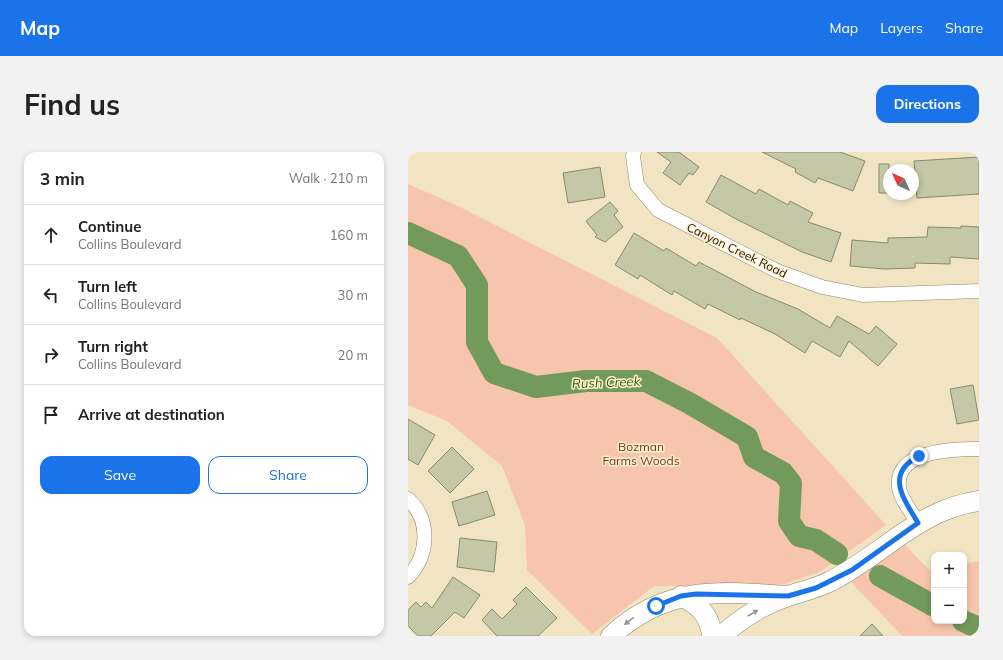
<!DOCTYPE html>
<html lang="en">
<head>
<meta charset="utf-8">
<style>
  body { margin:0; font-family:Mulish,sans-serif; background:#f2f2f2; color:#222 }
  .controls { position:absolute; right:12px; bottom:12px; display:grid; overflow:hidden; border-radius:8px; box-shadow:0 2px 6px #0003 }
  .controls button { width:36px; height:36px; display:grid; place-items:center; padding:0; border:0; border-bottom:1px solid #e0e0e0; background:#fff; color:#222; font:20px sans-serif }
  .compass { position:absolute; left:475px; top:12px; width:36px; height:36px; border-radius:50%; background:#fff; box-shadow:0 2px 6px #0003; rotate:315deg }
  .stop { position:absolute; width:12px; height:12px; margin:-9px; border:3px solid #1a73e8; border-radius:50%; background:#fff }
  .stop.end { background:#1a73e8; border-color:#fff; box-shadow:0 1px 4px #0008 }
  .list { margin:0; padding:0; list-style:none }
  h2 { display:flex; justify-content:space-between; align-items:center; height:52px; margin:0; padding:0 16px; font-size:17px }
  h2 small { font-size:13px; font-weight:400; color:#767676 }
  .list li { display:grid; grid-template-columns:26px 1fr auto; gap:12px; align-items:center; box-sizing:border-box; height:60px; padding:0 16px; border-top:1px solid #e0e0e0 }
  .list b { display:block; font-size:15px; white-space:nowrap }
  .list p { margin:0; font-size:13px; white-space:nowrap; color:#767676 }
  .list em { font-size:13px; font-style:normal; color:#767676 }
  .actions { display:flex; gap:8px; padding:12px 16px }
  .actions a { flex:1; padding:9px 0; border:1px solid #1a73e8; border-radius:12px; text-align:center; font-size:14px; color:#1a73e8 }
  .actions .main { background:#1a73e8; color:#fff }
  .icon { flex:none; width:22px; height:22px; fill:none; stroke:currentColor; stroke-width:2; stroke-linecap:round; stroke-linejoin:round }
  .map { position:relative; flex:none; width:571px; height:484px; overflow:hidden; border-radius:12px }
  header { display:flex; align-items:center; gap:24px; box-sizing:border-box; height:56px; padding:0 20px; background:#1a73e8; color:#fff }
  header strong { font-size:19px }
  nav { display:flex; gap:22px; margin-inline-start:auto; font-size:14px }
  .intro { display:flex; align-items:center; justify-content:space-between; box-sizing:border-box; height:96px; padding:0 24px }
  h1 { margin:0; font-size:28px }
  .button { padding:10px 18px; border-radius:12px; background:#1a73e8; color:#fff; font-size:14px; font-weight:700 }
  main { display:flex; gap:24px; padding:0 24px }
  aside { flex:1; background:#fff; border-radius:12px; box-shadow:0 2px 6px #0003 }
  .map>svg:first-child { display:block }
  .green { fill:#f7c5ad }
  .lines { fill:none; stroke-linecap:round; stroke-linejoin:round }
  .river { stroke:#729a5a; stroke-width:22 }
  .building { fill:#c4c8a6; stroke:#878b6a }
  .street-casing { stroke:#908565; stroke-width:15 }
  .secondary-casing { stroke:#908565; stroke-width:21 }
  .street { stroke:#fff; stroke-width:14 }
  .secondary { stroke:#fff; stroke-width:20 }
  .oneway { fill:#999791 }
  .route { stroke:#1a73e8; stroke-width:5 }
  .labels { text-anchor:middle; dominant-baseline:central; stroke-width:3; stroke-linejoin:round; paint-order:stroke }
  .street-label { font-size:12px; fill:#1c170b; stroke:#fef1cf }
  .park-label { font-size:12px; fill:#76340c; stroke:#fef1cf }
  .water-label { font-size:13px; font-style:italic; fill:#306200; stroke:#fef1cf }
</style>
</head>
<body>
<header>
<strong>Map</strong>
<nav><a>Map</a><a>Layers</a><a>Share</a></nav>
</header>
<div class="intro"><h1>Find us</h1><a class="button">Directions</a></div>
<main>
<aside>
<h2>3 min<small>Walk · 210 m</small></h2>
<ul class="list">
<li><svg class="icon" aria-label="ahead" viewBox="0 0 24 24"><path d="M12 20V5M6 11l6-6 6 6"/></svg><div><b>Continue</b><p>Collins Boulevard</p></div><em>160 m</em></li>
<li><svg class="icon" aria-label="left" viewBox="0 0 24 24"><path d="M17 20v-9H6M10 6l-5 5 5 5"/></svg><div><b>Turn left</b><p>Collins Boulevard</p></div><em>30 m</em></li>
<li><svg class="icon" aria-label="right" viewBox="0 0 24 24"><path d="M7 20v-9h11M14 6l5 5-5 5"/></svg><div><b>Turn right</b><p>Collins Boulevard</p></div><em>20 m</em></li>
<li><svg class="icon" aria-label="arrive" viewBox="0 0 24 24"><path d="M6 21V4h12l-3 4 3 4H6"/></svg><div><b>Arrive at destination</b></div></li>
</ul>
<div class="actions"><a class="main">Save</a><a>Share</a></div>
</aside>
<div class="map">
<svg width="571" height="484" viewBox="0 0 571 484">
  <rect width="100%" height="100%" fill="#f0e4c2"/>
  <path class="green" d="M 0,32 L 48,53 L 309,186 L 478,373 L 412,420 L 373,433 L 246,434 L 184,482 L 119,418 L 117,373 L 94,314 L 39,269 L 0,253 Z
    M 497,393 L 526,423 L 526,469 L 556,469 L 556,412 L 571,409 L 571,484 L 494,484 L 443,430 Z"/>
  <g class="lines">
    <path class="river" d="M 0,81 L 50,104 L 69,133 L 69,190 L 86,221 L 128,235 L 178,229 L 238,229 L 281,251 L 339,285 L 346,305 L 375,321 L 383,331 L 381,369 L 391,384 L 408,388 L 429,402
      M 472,424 L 526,454
      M 555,469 L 571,476"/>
  </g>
  <path class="building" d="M 249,0 L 271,0 L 291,15 L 285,23 L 281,21 L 272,33 L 255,21 L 263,10 Z
    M 354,0 L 432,0 L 457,9 L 445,39 L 410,26 L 407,31 L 387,20 L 388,17 Z
    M 571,5 L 571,42 L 509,46 L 506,9 Z
    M 471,12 L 481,12 L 481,41 L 471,41 Z
    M 192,15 L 197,45 L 160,51 L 155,21 Z
    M 313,23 L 348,42 L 351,37 L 380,53 L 382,49 L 405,61 L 400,70 L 433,81 L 423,110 L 394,100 L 328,67 L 298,50 Z
    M 202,50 L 210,59 L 206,63 L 215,75 L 197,90 L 187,85 L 189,83 L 178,69 Z
    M 553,74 L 571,75 L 571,107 L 542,105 L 542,112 L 507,111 L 507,116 L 477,117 L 442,114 L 444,88 L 480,91 L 480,86 L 519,85 L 520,75 L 553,76 Z
    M 226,81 L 256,99 L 258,96 L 288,114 L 291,110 L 348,140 L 390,157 L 422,176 L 429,164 L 461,182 L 468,174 L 489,192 L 470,214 L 441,189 L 432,205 L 404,189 L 397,201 L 367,182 L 333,166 L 332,168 L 300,152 L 297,157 L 266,139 L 264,143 L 232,123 L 230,127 L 207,113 Z
    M 565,233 L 571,268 L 549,272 L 542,237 Z
    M 0,267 L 27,283 L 10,313 L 0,307 Z
    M 44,295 L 66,317 L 42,341 L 20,319 Z
    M 79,339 L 87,363 L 51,374 L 44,350 Z
    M 52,386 L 89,390 L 86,420 L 49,415 Z
    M 45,425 L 72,443 L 56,466 L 47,460 L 23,484 L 10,484 L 0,474 L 0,458 L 8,450 L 13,455 L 18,450 L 24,456 Z
    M 118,435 L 149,466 L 130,484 L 89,484 L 74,468 L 84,457 L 94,467 L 109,452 L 105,448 Z
    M 464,472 L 475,484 L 452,484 Z"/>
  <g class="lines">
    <g class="street-casing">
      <path id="street" d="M 226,0 L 225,4 L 229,33 L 250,58 L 369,119 L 414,135 L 455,143 L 571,139
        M 0,347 C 23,368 21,403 0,425
        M 510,371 C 504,360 492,347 491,335 C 486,298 547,297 571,297"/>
    </g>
    <g class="secondary-casing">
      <path id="secondary" d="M 273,444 C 291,453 302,463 304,484
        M 203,484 C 257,434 310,439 378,444
        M 313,484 C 332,467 356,452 380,444 C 395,439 410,436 423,429 C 476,402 509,358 571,349"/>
    </g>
    <use href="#street" class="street"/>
    <use href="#secondary" class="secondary"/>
  </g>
  <defs><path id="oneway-solid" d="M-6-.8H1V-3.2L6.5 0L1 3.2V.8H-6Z"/></defs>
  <g class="oneway">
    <use href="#oneway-solid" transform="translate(345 461) rotate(-30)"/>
    <use href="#oneway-solid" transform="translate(221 469) rotate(143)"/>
  </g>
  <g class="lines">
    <path class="route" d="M 248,454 L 273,444 L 288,442 L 380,444 L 408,436 L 444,418 L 510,371 C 496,347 476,322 511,304"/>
  </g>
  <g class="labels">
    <g class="street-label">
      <text transform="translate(329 98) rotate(26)">Canyon Creek Road</text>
    </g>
    <g class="park-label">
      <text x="233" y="294">Bozman<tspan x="233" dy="14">Farms Woods</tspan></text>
    </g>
    <g class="water-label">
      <text transform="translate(198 230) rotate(-2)">Rush Creek</text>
    </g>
  </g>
</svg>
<div class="controls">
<button>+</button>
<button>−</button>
</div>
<svg class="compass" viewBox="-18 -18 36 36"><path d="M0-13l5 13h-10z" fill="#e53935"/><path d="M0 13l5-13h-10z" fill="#767676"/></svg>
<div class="stop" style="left:248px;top:454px"></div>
<div class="stop end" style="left:511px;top:304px"></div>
</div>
</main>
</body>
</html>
